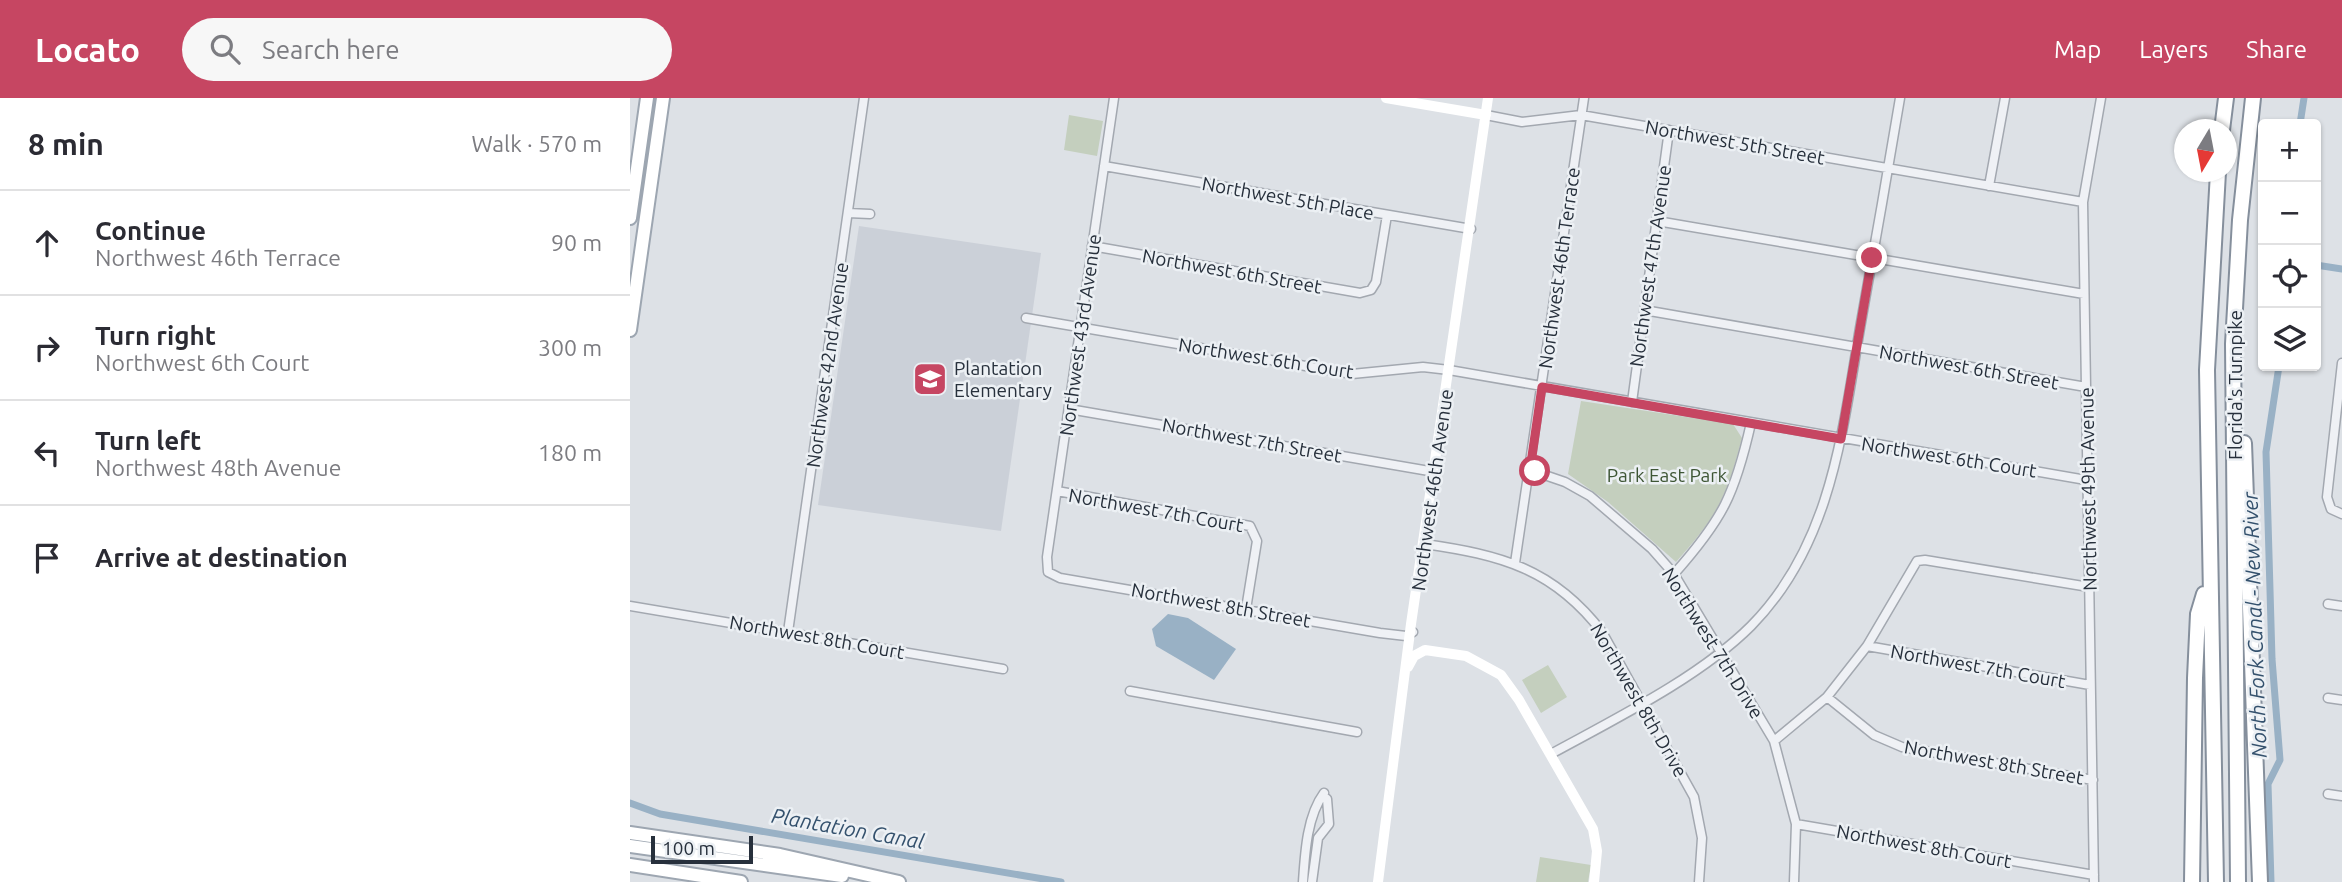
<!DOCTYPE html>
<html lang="en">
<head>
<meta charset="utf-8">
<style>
  body { margin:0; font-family:Ubuntu,sans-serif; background:#f7f7f7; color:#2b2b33 }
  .controls { position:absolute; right:21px; top:21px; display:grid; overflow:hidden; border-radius:7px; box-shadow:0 2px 5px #0004 }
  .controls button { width:63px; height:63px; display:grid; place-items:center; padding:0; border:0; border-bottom:2px solid #e1e1e2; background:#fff; color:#2b2b33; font:35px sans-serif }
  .compass { position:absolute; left:1544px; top:21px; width:63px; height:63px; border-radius:50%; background:#fff; box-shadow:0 2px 5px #0004; rotate:190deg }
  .scale { position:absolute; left:21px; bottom:18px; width:102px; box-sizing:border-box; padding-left:7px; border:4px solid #27303c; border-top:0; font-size:19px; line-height:24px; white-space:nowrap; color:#27303c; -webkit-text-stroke:5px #ecf0f4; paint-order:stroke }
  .stop { position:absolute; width:21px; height:21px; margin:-16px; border:5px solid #c64662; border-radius:50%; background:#fff }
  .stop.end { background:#c64662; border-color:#fff; box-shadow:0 2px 7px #0008 }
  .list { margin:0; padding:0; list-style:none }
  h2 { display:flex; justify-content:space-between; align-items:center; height:91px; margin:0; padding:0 28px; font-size:30px }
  h2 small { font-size:23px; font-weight:400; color:#7c7c81 }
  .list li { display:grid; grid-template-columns:46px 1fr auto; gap:21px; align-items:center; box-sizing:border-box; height:105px; padding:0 28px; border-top:2px solid #e1e1e2 }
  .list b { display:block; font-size:26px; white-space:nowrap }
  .list p { margin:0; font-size:23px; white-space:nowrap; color:#7c7c81 }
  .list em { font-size:23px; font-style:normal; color:#7c7c81 }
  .icon { flex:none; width:38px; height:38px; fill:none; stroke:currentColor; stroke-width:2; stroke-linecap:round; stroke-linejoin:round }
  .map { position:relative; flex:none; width:1712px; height:784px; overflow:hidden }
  header { display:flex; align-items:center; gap:42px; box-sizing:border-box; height:98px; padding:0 35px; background:#c64662; color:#fff }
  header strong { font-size:33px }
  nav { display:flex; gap:38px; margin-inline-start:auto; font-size:24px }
  .search { width:490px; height:63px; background:#f7f7f7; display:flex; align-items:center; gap:18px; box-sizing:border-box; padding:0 24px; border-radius:38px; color:#7c7c81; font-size:26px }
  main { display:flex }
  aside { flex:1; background:#fff }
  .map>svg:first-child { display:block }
  .built { fill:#cbd0d8 }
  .green { fill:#c4cfbe }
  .water { fill:#99b1c5 }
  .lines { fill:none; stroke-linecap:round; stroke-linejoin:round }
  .canal { stroke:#99b1c5; stroke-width:7 }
  .street-casing { stroke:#a3a8b0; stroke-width:11 }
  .primary-casing { stroke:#9da6b1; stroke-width:16 }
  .highway-casing { stroke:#858f9c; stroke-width:18 }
  .street { stroke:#eff1f5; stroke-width:8 }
  .secondary { stroke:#fff; stroke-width:10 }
  .primary { stroke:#fff; stroke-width:12 }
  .highway { stroke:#fff; stroke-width:14 }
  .route { stroke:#c64662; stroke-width:9 }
  .labels { text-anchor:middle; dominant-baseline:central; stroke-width:5; stroke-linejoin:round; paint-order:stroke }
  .street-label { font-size:19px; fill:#27303c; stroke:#ecf0f4 }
  .poi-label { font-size:19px; fill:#27303c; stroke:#ecf0f4; text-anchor:start }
  .park-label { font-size:19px; fill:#3e5635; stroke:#ecf0f4 }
  .water-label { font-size:21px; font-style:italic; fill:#34516d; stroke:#ecf0f4 }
</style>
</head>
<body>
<header>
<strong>Locato</strong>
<div class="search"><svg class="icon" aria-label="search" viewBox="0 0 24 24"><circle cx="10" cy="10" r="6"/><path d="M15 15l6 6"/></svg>Search here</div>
<nav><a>Map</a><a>Layers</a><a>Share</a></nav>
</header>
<main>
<aside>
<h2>8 min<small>Walk · 570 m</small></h2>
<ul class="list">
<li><svg class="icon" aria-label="ahead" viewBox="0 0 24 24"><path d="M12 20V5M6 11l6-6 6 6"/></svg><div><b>Continue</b><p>Northwest 46th Terrace</p></div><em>90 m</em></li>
<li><svg class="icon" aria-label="right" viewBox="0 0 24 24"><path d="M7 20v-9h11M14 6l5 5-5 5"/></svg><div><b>Turn right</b><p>Northwest 6th Court</p></div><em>300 m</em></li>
<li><svg class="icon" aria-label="left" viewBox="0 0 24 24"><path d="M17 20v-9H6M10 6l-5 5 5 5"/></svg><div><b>Turn left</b><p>Northwest 48th Avenue</p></div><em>180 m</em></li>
<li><svg class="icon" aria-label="arrive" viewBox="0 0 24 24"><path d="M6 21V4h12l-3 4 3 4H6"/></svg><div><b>Arrive at destination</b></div></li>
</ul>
</aside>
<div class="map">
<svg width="1712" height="784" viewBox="0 0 1712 784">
  <rect width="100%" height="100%" fill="#dde1e6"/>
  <path class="built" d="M 229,128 L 411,155 L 371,433 L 188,407 Z"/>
  <path class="green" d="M 439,17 L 473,23 L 467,58 L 434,52 Z
    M 951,303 L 1103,326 L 1112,340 C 1096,400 1088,417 1046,464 L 978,404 L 938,376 Z
    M 918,567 L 937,599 L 911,615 L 892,582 Z
    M 910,759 L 961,767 L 958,784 L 906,784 Z"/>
  <path class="water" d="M 538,516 L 558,520 L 606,551 L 584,582 L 526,548 L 522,531 Z"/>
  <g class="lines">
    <path class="canal" d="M 1670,26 L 1674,0
      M 1686,167 L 1712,171
      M 0,705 L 30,716 L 431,784
      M 1641,784 L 1638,686 L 1650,662 L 1642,561 L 1636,354 L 1649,268"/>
    <g class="street-casing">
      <path id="street" d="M 484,0 L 417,459 L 418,474 L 430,480 L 750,535 L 776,538 L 783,534
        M 856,17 L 892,24 L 951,17 L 1453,104
        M 474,68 L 841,131
        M 1359,88 L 1375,0
        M 218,115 L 240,116
        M 1027,123 L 1454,196
        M 462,148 L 730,195 L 741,192 L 746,184 L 757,117
        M 1014,212 L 1456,289
        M 396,220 L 722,276 L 793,269 L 819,272 L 1456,382
        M 1712,265 L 1697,399 L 1701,411 L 1712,416
        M 1002,304 L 1039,32
        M 439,311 L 805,374
        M 900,372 L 935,384 L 960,398 L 1022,451 L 1044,476 L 1144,643 L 1166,726 L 1164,784
        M 427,393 L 620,428 L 627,443 L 616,511
        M 795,446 C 870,457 923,470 972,534 L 1064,699 L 1072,740 L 1069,784
        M 885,465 L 954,0
        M 1044,476 C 1093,421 1105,396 1121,325
        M 1698,506 L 1712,508
        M 0,508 L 373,571
        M 158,534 L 234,0
        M 1237,548 L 1460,587
        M 500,593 L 727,634
        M 1197,599 L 1244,637 L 1272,649 L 1463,682
        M 1698,600 L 1712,602
        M 1144,643 L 1197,599 L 1237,548 L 1287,463 L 1295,462 L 1459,489
        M 921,656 C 985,621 1070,579 1121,528 C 1201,447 1212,336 1230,230 C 1244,153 1257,77 1270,0
        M 1698,696 L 1712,698
        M 1166,726 L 1464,777
        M 673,784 C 675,754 677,718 694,695
        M 682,784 L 688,740 L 699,726 L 697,701 L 693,698
        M 1464,784 L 1453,104 L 1471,0"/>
    </g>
    <g class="primary-casing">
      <path id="primary" d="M 0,120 L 17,0
        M 0,232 L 33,0
        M 0,735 L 150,757 L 269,784
        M 0,748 L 212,778
        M 0,767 L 111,784"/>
    </g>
    <g class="highway-casing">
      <path id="highway" d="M 1592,32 L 1596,0
        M 1614,345 L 1630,784
        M 1562,784 L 1565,580 L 1568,516 L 1574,496
        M 1586,784 L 1577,272 L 1588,74
        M 1608,784 L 1603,246 L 1610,122 L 1623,0"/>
    </g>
    <use href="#street" class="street"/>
    <path class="secondary" d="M 756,0 L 856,17
      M 778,569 L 784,558 L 795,552 L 836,558 L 871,577 L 889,602 L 963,731 L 967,753 L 964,784
      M 748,784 L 781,526 L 858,0"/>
    <use href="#primary" class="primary"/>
    <use href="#highway" class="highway"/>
  </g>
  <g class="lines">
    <path class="route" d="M 905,373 L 900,372 L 912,289 L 1211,341 L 1242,160"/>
  </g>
  <defs>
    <g id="school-square" transform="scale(1.75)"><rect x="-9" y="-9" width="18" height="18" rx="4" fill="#c64662" stroke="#ecf0f4"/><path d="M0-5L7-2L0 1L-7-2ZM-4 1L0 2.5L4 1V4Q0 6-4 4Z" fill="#fff"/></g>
  </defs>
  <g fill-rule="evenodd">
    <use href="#school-square" x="300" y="281"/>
  </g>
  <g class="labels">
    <g class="street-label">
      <text transform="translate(1105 44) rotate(10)">Northwest 5th Street</text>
      <text transform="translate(658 100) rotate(10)">Northwest 5th Place</text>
      <text transform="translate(1020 168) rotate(-82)">Northwest 47th Avenue</text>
      <text transform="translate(929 170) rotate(-82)">Northwest 46th Terrace</text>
      <text transform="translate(602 173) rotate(10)">Northwest 6th Street</text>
      <text transform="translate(450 237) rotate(-82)">Northwest 43rd Avenue</text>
      <text transform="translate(636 260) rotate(9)">Northwest 6th Court</text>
      <text transform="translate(197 267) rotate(-82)">Northwest 42nd Avenue</text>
      <text transform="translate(1339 269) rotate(10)">Northwest 6th Street</text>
      <text transform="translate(1605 287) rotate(-90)">Florida's Turnpike</text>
      <text transform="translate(622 342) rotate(10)">Northwest 7th Street</text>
      <text transform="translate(1319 359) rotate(9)">Northwest 6th Court</text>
      <text transform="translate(1458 391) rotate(-91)">Northwest 49th Avenue</text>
      <text transform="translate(802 392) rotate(-82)">Northwest 46th Avenue</text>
      <text transform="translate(526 412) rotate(10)">Northwest 7th Court</text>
      <text transform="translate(591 507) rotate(10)">Northwest 8th Street</text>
      <text transform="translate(187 539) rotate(10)">Northwest 8th Court</text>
      <text transform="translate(1083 545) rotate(58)">Northwest 7th Drive</text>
      <text transform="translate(1348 568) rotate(10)">Northwest 7th Court</text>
      <text transform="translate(1009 602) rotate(60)">Northwest 8th Drive</text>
      <text transform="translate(1364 664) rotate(10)">Northwest 8th Street</text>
      <text transform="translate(1294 748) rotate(10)">Northwest 8th Court</text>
    </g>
    <g class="poi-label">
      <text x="324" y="270">Plantation<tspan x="324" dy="22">Elementary</tspan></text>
    </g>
    <g class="park-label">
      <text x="1037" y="377">Park East Park</text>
    </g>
    <g class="water-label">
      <text transform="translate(1624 527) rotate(-92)">North Fork Canal - New River</text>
      <text transform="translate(218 730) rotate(10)">Plantation Canal</text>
    </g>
  </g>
</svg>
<div class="controls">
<button>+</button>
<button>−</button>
<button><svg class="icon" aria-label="locate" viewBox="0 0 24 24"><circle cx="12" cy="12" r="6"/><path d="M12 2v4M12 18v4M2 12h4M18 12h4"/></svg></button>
<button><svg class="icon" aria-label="layers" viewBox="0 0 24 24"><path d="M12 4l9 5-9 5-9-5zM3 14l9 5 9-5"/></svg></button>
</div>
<svg class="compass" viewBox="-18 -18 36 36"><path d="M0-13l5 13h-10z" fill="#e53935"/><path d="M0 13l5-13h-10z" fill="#7c7c81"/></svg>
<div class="scale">100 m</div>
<div class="stop" style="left:905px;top:373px"></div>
<div class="stop end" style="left:1242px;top:160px"></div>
</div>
</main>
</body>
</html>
